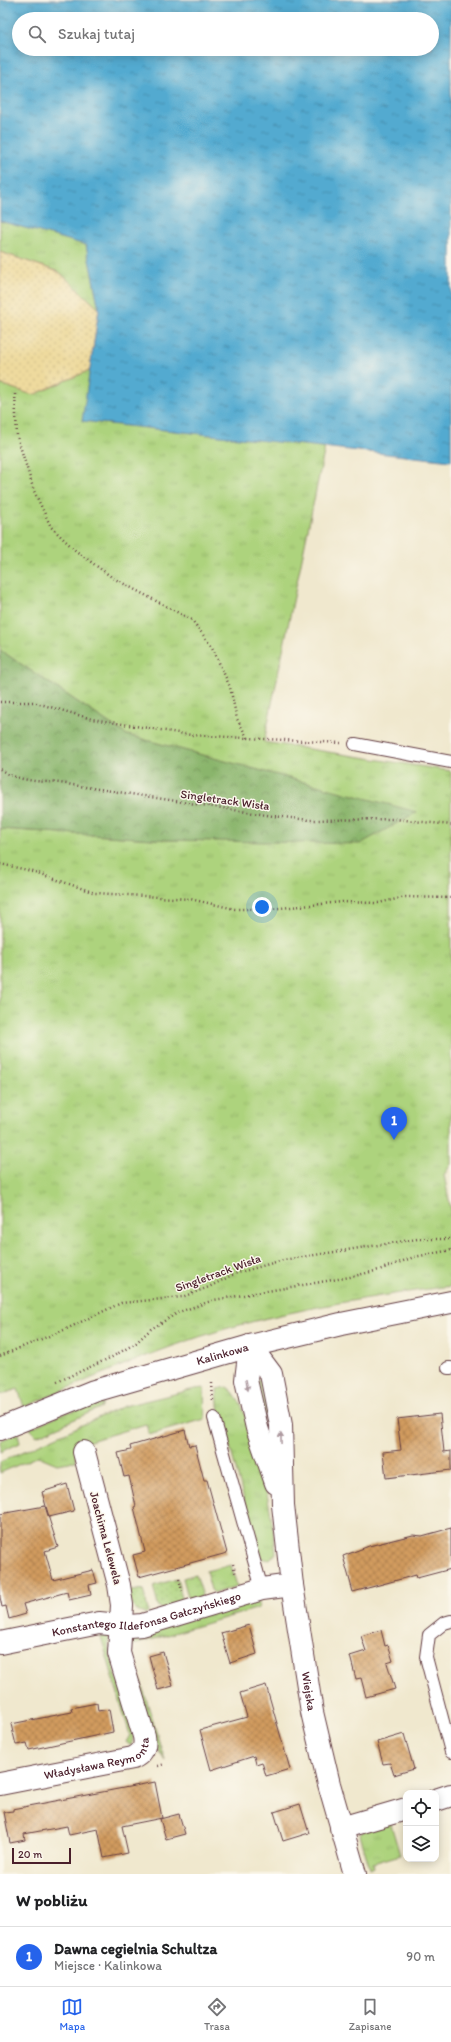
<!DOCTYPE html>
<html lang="pl">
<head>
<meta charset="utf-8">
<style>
  body { margin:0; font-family:Itim,sans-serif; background:#f6f6f6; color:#202124 }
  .controls { position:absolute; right:12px; bottom:12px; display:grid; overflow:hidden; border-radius:8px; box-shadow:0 2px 10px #0003 }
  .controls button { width:36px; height:36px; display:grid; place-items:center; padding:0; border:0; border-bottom:1px solid #e0e0e0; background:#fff; color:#202124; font:20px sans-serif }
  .scale { position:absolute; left:12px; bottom:10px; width:59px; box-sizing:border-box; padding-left:4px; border:2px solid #4a1f2b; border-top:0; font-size:11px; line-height:14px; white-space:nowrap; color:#4a1f2b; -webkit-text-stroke:3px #fbf7ec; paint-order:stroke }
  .you { position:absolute; left:262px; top:907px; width:14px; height:14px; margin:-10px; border:3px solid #fff; border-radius:50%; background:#1a73e8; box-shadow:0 0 0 6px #1a73e833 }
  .badge { display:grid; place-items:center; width:26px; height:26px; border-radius:50%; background:#2563eb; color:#fff; font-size:13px; font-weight:700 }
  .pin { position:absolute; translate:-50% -33px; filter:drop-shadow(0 1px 2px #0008) }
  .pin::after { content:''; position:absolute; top:21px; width:14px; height:12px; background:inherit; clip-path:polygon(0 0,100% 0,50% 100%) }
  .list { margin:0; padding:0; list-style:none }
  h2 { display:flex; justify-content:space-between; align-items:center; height:52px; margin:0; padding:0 16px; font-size:17px }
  h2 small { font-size:13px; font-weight:400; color:#757577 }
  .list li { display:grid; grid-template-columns:26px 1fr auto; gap:12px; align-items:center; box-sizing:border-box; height:60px; padding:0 16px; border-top:1px solid #e0e0e0 }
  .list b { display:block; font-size:15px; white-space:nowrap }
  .list p { margin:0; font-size:13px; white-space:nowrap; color:#757577 }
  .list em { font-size:13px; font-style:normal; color:#757577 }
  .icon { flex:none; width:22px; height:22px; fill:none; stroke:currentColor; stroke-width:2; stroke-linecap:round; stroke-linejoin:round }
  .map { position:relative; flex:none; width:451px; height:1874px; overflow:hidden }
  .search { position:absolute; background:#fff; box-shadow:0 2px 10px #0003; left:12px; right:12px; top:12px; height:44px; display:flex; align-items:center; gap:10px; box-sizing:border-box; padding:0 14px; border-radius:22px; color:#757577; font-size:15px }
  .sheet { height:112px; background:#fff }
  nav { display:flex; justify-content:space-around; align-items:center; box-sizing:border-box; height:56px; border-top:1px solid #e0e0e0; background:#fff; font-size:11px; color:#757577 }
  nav a { display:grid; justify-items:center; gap:2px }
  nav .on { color:#2563eb }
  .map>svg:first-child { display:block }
  .grass { fill:url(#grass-tufts); stroke:#7c7954 }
  .forest { fill:url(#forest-crowns); stroke:#6a6a4c }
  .sand { fill:url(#sand-dots); stroke:#9c7c64 }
  .garden { fill:url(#garden-dots); stroke:#7c7954 }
  .water { fill:url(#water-ripples); stroke:#4e647e; fill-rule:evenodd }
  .building { fill:url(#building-cross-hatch) }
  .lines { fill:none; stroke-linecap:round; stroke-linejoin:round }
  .lane-casing { stroke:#633d43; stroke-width:14 }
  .street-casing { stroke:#633d43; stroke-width:24 }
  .secondary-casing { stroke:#633d43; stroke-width:24 }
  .path { stroke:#633d43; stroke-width:2.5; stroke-dasharray:1 3; stroke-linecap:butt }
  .lane { stroke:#fff; stroke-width:12 }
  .street { stroke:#fff; stroke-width:22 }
  .secondary { stroke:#fff; stroke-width:22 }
  .oneway { fill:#ae9aa0 }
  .labels { text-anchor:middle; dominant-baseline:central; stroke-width:3; stroke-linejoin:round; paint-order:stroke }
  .street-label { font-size:12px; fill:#4a1f2b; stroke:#fbf7ec }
</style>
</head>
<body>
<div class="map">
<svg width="451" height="1874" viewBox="0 0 451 1874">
  <defs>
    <pattern id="grass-tufts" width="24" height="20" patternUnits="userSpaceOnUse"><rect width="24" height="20" fill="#add37d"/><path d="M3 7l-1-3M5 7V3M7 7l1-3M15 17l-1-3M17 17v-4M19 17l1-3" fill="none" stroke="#96b56c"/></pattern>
    <pattern id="forest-crowns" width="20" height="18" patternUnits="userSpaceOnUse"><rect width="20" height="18" fill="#8ab56c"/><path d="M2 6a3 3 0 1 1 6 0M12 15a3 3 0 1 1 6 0" fill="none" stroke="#739359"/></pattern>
    <pattern id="sand-dots" width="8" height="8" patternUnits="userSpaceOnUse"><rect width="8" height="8" fill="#eeda9e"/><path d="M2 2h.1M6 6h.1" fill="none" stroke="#cebb88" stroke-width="1.8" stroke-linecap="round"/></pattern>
    <pattern id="garden-dots" width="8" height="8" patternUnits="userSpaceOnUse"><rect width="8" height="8" fill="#add37d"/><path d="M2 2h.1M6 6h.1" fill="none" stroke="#96b56c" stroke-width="1.8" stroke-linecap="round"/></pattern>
    <pattern id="water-ripples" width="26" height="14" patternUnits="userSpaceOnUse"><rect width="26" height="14" fill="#53aad0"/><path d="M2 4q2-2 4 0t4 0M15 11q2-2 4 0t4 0" fill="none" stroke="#478aa9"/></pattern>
    <pattern id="building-cross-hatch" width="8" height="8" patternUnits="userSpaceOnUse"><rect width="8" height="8" fill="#d19b5e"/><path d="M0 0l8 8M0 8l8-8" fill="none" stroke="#ac7e4e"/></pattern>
  </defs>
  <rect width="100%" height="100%" fill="#fbf7ec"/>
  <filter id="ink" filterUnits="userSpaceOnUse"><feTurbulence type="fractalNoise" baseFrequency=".025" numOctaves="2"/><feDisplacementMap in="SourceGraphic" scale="8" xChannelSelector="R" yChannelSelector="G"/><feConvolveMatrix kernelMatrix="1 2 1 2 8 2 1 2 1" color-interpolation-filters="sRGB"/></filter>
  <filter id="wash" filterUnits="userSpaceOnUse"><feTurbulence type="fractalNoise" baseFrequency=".012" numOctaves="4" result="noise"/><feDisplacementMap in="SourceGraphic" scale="16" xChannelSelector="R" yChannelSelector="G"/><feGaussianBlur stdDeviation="0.9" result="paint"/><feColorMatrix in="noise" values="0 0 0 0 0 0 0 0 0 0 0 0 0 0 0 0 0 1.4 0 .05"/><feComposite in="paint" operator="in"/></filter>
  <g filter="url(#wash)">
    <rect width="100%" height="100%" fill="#f0e8ce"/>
    <path class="grass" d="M 0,221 L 86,244 L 99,309 L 59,272 L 0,252 Z
      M 90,370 L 83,421 L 325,447 L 264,742 L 451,771 L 451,1164 L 444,1175 L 451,1210 L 451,1286 C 375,1296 299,1308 225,1329 C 156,1349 90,1379 24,1407 L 18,1389 L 0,1395 L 0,829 L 169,840 L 254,840 L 417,813 L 127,735 L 0,650 L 0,384 L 33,395 Z
      M 267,1379 L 273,1430 L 271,1435 L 253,1382 Z
      M 227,1387 L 233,1392 L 241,1404 C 259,1451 271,1503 276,1553 L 270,1560 L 260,1558 L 222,1418 L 219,1418 L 217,1389 Z
      M 204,1388 L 205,1419 L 149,1435 L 146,1424 L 90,1441 L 75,1457 L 76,1461 L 57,1464 L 38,1456 L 0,1473 L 0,1462 L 124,1406 L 195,1389 Z
      M 103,1403 L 102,1407 L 37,1436 L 29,1429 L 61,1414 Z
      M 18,1433 L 20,1443 L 0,1452 L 0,1441 Z
      M 231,1565 L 237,1586 L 215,1593 L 211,1590 L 206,1571 Z
      M 196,1574 L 202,1593 L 200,1597 L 189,1601 L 183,1578 Z
      M 257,1599 L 259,1608 L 130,1646 L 165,1761 L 155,1745 L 126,1644 L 133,1636 Z
      M 99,1630 L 110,1630 L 108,1647 L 134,1734 L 131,1746 L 126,1742 L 130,1735 Z
      M 390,1821 L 400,1855 L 373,1863 L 374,1867 L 370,1869 L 360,1835 L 362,1832 Z"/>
    <path class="forest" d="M 0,650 L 127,735 L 417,812 L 360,844 L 169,840 L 0,829 Z"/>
    <path class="sand" d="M 0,252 L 59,272 L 99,309 L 90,370 L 33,395 L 0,384 Z"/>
    <path class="garden" d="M 177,1579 L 183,1602 L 162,1609 L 158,1606 L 153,1586 Z
      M 143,1589 L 148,1610 L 147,1613 C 133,1614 131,1603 128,1592 Z"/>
    <path class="water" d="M 0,0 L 451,0 L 451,461 L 82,421 L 99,309 L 86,245 L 0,221 ZM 19,19 L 432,19 L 432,49 L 19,49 Z"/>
    <g id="blocks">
      <path class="building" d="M 440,1414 L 444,1452 L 451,1451 L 451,1470 L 386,1478 L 383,1452 L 401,1450 L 397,1419 Z
        M 185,1430 L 189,1446 L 195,1445 L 204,1480 L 207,1480 L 227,1553 L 139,1577 L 133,1555 L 145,1552 L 134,1507 L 136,1506 L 129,1476 L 124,1477 L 118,1453 L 131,1450 L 130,1446 Z
        M 67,1484 L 74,1511 L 49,1517 L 42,1492 Z
        M 45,1506 L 58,1547 L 45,1551 L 53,1580 L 93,1570 L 97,1583 L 89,1585 L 91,1595 L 69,1600 L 67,1592 L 23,1604 L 26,1614 L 9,1619 L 6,1606 L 2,1607 L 0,1597 L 0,1514 Z
        M 451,1528 L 451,1569 L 417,1578 L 416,1575 L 353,1592 L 343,1556 L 369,1546 L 413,1535 L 422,1536 Z
        M 249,1625 L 257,1654 L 230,1663 L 221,1633 Z
        M 381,1630 L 385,1646 L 388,1645 L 393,1661 L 387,1663 L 395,1689 L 366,1697 L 361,1678 L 356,1679 L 350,1656 L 366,1651 L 361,1636 Z
        M 163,1652 L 173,1686 L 158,1690 L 149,1656 Z
        M 266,1685 L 290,1769 L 266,1776 L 262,1762 L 256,1764 L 254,1756 L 211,1770 L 200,1730 L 247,1717 L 240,1693 Z
        M 97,1703 L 98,1711 L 109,1709 L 113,1732 L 29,1750 L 27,1743 L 16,1745 L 11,1724 L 72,1712 L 71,1708 Z
        M 404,1734 L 414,1769 L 394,1775 L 390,1763 L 383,1764 L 377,1742 Z
        M 155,1782 L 162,1818 L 122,1826 L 128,1853 L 104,1858 L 98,1829 L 69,1835 L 67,1826 L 24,1834 L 25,1840 L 10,1843 L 4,1812 L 13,1811 L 13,1809 Z
        M 300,1804 L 309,1833 L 283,1841 L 274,1812 Z
        M 179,1814 L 185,1834 L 166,1839 L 160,1819 Z"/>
    </g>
  </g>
  <g filter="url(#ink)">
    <use href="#blocks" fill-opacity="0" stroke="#633d43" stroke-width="1"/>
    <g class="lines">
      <g class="lane-casing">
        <path id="lane" d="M 355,744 L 451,762
          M 448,1368 L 451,1368
          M 214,1418 L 262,1589
          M 451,1621 L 444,1623 L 429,1635 L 426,1657 L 451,1752"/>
      </g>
      <g class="street-casing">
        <g id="street">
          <path id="s1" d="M 250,1346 L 271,1374 L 281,1425 L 283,1505 L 292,1585 L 312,1712 L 329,1784 L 355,1874"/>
          <path d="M 250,1346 L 246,1380 L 257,1428 L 276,1483"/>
          <path id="s2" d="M 0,1643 L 99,1623 L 129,1626 L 142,1625 L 262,1589 L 292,1585"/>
          <path id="s3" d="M 0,1784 L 133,1758 C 143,1753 146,1747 144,1736 L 119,1653 L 122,1605 L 119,1585 L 84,1452"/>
          <path d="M 436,1800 L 451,1795"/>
          <path d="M 341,1828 L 406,1809"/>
        </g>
      </g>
      <g class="secondary-casing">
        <g id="secondary">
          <path id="s4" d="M 0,1429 L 94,1391 L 250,1346 L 341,1324 L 451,1302"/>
        </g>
      </g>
      <path class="path" d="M 15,394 L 17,436 L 34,491 L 51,527 L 76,551 L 113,578 L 192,620 L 212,647 L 230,687 L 237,719 L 248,739
        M 0,702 L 33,702 L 92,719 L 191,735 L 341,743
        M 0,769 C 17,782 40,781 60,783 L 273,816 L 310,820 L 395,819 L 451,825
        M 0,864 L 32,871 L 95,893 L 190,899 L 235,909 L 270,909 L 342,902 L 378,903 L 406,897 L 451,898
        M 0,1356 L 64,1330 L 121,1303 L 182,1297 L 209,1287 L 234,1274 L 283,1260 L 417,1239 L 451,1239
        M 57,1382 L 112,1357 L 136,1343 L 151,1329 L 179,1312 L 214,1300 L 350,1277 L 379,1270 L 414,1257 L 451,1250
        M 212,1383 L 213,1402
        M 233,1564 L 236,1575
        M 179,1579 L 182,1591
        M 158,1766 L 165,1764"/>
      <use href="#lane" class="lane"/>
      <use href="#street" class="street"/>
      <use href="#secondary" class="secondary"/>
    </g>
    <defs><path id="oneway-solid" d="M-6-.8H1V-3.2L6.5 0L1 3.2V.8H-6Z"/></defs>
    <g class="oneway">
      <use href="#oneway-solid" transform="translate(247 1385) rotate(79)"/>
      <use href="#oneway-solid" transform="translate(281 1438) rotate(-91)"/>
    </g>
  </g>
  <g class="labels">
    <g class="street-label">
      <text transform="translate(225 800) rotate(8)">Singletrack Wisła</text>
      <text transform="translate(218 1273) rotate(-20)">Singletrack Wisła</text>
      <text stroke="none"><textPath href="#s4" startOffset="235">Kalinkowa</textPath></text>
      <text transform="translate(106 1538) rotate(75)">Joachima Lelewela</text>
      <text stroke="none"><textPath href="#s2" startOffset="150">Konstantego Ildefonsa Gałczyńskiego</textPath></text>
      <text stroke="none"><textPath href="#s1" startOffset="355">Wiejska</textPath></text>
      <text stroke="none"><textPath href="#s3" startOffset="103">Władysława Reymonta</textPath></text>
    </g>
  </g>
</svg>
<div class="controls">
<button><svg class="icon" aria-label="locate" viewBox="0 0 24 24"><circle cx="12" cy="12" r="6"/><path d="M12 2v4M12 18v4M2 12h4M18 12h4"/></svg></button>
<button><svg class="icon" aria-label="layers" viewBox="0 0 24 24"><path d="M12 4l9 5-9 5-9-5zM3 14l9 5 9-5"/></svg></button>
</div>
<div class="scale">20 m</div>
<div class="you"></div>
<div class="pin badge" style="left:394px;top:1140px">1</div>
<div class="search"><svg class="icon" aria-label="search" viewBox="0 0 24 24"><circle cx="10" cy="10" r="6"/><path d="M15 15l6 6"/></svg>Szukaj tutaj</div>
</div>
<section class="sheet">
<h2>W pobliżu<small></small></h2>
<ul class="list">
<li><span class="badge">1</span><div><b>Dawna cegielnia Schultza</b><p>Miejsce · Kalinkowa</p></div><em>90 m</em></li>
</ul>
</section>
<nav>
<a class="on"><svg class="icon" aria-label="map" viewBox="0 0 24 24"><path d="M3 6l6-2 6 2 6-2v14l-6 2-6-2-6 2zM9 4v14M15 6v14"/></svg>Mapa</a>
<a><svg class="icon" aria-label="directions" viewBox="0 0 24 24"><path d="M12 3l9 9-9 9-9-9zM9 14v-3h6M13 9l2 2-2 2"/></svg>Trasa</a>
<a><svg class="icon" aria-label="saved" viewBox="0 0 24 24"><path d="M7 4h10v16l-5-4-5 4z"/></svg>Zapisane</a>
</nav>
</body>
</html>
